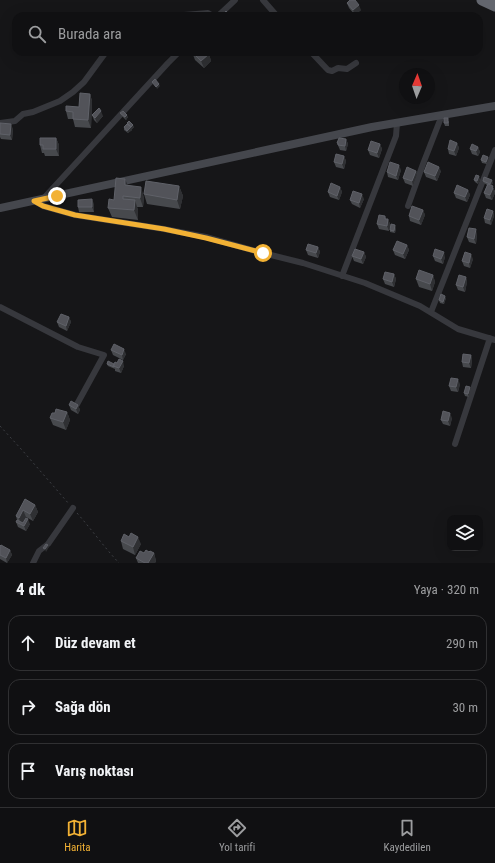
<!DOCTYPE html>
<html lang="tr">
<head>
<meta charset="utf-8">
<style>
  body { margin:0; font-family:"Roboto Condensed",sans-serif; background:#19191b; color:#f1f3f6 }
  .controls { position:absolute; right:12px; bottom:12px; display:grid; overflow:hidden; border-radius:8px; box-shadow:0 4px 16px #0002 }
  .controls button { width:36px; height:36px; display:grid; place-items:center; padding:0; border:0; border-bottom:1px solid #303032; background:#101012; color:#f1f3f6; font:20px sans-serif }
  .compass { position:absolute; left:399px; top:68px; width:36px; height:36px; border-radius:50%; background:#101012; box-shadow:0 4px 16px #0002; rotate:2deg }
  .stop { position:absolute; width:12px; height:12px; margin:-9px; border:3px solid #f2b134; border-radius:50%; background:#fff }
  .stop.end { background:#f2b134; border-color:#fff; box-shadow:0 1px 4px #0008 }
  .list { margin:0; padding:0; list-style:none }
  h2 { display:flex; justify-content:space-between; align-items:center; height:52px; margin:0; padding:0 16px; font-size:17px }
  h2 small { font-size:13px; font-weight:400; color:#9c9d9f }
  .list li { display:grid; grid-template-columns:26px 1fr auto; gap:12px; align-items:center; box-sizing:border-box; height:56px; margin:0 8px 8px; padding:0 8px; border:1px solid #303032; border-radius:12px }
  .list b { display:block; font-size:15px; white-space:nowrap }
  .list em { font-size:13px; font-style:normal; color:#9c9d9f }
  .icon { flex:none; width:22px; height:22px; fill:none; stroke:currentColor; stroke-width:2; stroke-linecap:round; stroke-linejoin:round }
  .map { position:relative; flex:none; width:495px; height:563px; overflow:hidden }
  .search { position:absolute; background:#101012; box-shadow:0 4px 16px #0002; left:12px; right:12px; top:12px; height:44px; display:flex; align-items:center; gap:10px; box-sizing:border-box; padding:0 14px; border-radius:12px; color:#9c9d9f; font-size:15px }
  .sheet { height:244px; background:#101012 }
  nav { display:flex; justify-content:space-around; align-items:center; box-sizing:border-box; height:56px; border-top:1px solid #303032; background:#101012; font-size:11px; color:#9c9d9f }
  nav a { display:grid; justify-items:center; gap:2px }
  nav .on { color:#f2b134 }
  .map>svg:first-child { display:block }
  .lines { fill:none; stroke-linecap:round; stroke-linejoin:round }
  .path { stroke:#3d3f44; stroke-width:1; stroke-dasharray:2 3; stroke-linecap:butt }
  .street { stroke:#37383d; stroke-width:6 }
  .secondary { stroke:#45474d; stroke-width:8 }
  .highway { stroke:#63666e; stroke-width:11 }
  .wall { fill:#47494d }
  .shaded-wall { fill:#2f3033 }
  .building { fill:#525359; stroke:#5f6168 }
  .route { stroke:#f2b134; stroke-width:5 }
</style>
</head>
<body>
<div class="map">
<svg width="495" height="563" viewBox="0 0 495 563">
  <rect width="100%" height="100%" fill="#161618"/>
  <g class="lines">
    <path class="path" d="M 0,426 L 22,450 L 69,504
      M 77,513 C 92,530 104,547 119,563"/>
    <path class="street" d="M 263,0 L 277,16
      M 172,16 L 208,13 L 213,16
      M 218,16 L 235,0
      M 311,52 L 328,70 L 332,71 L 338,68 L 347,69 L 356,63
      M 0,123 L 15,121 L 23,114 L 33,112 L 60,101 L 73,92 L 84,82 L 106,52
      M 43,199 L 168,63 L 179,52
      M 34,201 L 43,206 L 75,215 L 164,229 L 206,237 L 263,253 L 303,263 L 365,283 L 420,306 L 458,329 L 495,340
      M 408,206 L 423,164 L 442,115
      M 342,276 L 396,136 L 397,123
      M 0,307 L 78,347 L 104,355 L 76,406
      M 431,312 L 495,150
      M 455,444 L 490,338
      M 33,563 L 39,551 L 48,544 L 73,508"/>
    <path class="secondary" d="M 0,208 L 372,127 L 495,106"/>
    <path class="highway" d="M 482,0 L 495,6"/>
  </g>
  <path class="wall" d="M 347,3 L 361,10 L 355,15 L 349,8 Z
    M 192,52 L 209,54 L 211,61 L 204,68 L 195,60 Z
    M 90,94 L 92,101 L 91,128 L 75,127 L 73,119 L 68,119 L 66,111 L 79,107 Z
    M 120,113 L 128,117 L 126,120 L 121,115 Z
    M 92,115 L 103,116 L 97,123 L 94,120 Z
    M 449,121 L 449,126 L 445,126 L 444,123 Z
    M 0,123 L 13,129 L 12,140 L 1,139 L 0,137 Z
    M 127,123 L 134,127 L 132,129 L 131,128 L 132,130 L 128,133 L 124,130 L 124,127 L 128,125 Z
    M 56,138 L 59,145 L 59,156 L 45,156 L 44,153 L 42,153 L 40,145 Z
    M 346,139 L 348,144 L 346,151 L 340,150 L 337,143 Z
    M 457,143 L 459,148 L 456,156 L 449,154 L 448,149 Z
    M 380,144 L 382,149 L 379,158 L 370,155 L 368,150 Z
    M 478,147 L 480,152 L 478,156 L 472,154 L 470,149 Z
    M 344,156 L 346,161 L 344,169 L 336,167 L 334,162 Z
    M 489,159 L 487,164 L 482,163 L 481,160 Z
    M 401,170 L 398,180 L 388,177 L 387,172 Z
    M 416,171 L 417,175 L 413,186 L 405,183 L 403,178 Z
    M 441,171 L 437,181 L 426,177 L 424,172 Z
    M 480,179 L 478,184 L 475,182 L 474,180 Z
    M 483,181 L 493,183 L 491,185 L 495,191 L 495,193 L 492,200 L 486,198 L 484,193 L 487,185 L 484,183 Z
    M 128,186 L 144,197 L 143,207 L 137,207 L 138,210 L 138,220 L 112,217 L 108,208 L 114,200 Z
    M 179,186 L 183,196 L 180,209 L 147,204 L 144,194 Z
    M 340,187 L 342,192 L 339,200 L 330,197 L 328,192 Z
    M 468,190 L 470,195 L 467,202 L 456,198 L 454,193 Z
    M 364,199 L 360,208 L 352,204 L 350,200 Z
    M 94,204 L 94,212 L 79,212 L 78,207 Z
    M 423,210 L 425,215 L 421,225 L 410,221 L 409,216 Z
    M 493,211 L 494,216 L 491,225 L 485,223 L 484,218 Z
    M 385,216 L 386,219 L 388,219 L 390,224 L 389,231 L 379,229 L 377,224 Z
    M 396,228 L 395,233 L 390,232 L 390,230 Z
    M 477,234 L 476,244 L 469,242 L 467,237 Z
    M 407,245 L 409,250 L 405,259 L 395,255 L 393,250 Z
    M 318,247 L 320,252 L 318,258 L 308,255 L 306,250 Z
    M 364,252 L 366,257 L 363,264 L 354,261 L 352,256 Z
    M 433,256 L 445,257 L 443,264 L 435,261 Z
    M 473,259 L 470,268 L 464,266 L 462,261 Z
    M 394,274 L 396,279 L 394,287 L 385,284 L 383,279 Z
    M 433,275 L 435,282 L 432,291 L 419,287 L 416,279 Z
    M 466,277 L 467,282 L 465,292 L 458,290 L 456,285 Z
    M 446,298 L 444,304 L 440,303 L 439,300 Z
    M 69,317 L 71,322 L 67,331 L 59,327 L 57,322 Z
    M 111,350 L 126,354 L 123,360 L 113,355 Z
    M 471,355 L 472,360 L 471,368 L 463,367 L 462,362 Z
    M 107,364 L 114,364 L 124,366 L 121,373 L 115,371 L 115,369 L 108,366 Z
    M 460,384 L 458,392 L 451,391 L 449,386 Z
    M 470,390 L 469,397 L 465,396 L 464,393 Z
    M 69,405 L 78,405 L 80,410 L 78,414 L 71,410 Z
    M 67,412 L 70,420 L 66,430 L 53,425 L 50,418 L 55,413 Z
    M 452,418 L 450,426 L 443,424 L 441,420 Z
    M 25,499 L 35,505 L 38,512 L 33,521 L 26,517 L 23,523 L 30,524 L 26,531 L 18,527 L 16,522 L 17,520 L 16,516 Z
    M 129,537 L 141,544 L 135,555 L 123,549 L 121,541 Z
    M 0,546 L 10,550 L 12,555 L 7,563 L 0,559 Z
    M 149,552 L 154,553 L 156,561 L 155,563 L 138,563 L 136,558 L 144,553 Z"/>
  <path class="shaded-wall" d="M 359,5 L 361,10 L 355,15 L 353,10 Z
    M 209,54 L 211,61 L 204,68 L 201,61 Z
    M 159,84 L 160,86 L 157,89 L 156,87 Z
    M 90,94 L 92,101 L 91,128 L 88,120 Z
    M 101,111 L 103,116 L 97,123 L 95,118 Z
    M 127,115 L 128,117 L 126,120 L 125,117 Z
    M 11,124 L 13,129 L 12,140 L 10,135 Z
    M 133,125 L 134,127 L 132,129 L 131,127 Z
    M 131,127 L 132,130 L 128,133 L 127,131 Z
    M 56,138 L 59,145 L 59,156 L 56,149 Z
    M 346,139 L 348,144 L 346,151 L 345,146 Z
    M 457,143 L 459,148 L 456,156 L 454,151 Z
    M 380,144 L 382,149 L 379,158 L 377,153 Z
    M 478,147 L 480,152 L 478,156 L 476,151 Z
    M 344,156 L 346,161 L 344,169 L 342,164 Z
    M 488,157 L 489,159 L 487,164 L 486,162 Z
    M 399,165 L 401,170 L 398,180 L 396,176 Z
    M 439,167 L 441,171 L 437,181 L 435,176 Z
    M 416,171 L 417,175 L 413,186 L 412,181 Z
    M 479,176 L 480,179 L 478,184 L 477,181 Z
    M 125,179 L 129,188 L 125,185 Z
    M 492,180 L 493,183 L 491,186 L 490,184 Z
    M 179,186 L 183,196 L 180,209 L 177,200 Z
    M 493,186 L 495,193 L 492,200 L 490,195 Z
    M 141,187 L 144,197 L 143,207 L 140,198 Z
    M 340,187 L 342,192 L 339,200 L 337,196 Z
    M 468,190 L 470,195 L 467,202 L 465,197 Z
    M 362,194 L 364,199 L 360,208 L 359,203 Z
    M 92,199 L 94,204 L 94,212 L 92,207 Z
    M 135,200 L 138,210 L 138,220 L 134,210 Z
    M 423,210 L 425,215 L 421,225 L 419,220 Z
    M 493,211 L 494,216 L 491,225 L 490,220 Z
    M 388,219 L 390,224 L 389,231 L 387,226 Z
    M 395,225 L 396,228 L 395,233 L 394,231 Z
    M 476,229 L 477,234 L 476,244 L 474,239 Z
    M 407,245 L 409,250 L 405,259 L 403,254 Z
    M 318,247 L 320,252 L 318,258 L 316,253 Z
    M 364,252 L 366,257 L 363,264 L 361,259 Z
    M 444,252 L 445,257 L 443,264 L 441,259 Z
    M 471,254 L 473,259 L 470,268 L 469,263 Z
    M 394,274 L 396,279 L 394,287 L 392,282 Z
    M 433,275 L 435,282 L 432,291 L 430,284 Z
    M 466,277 L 467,282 L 465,292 L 463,287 Z
    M 445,296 L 446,298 L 444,304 L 443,302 Z
    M 69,317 L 71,322 L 67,331 L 66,326 Z
    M 124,349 L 126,354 L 123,360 L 122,355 Z
    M 471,355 L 472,360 L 471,368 L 469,363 Z
    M 123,361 L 124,366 L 121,373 L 119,368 Z
    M 458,379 L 460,384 L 458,392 L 456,387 Z
    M 470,387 L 470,390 L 469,397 L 468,394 Z
    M 78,405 L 80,410 L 78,414 L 76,409 Z
    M 67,412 L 70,420 L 66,430 L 63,422 Z
    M 450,413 L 452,418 L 450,426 L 448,421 Z
    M 35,505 L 38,512 L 33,521 L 30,514 Z
    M 23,510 L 26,517 L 21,525 L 19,518 Z
    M 28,519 L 30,524 L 26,531 L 24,526 Z
    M 138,537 L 141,544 L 135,555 L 133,547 Z
    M 48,545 L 49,547 L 46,552 L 45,549 Z
    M 10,550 L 12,555 L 7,563 L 6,558 Z
    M 154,553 L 156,561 L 155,563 L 148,563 Z"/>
  <path class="building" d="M 350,0 L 355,0 L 359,5 L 353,10 L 347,3 Z
    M 226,11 L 231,16 L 221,16 Z
    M 286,12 L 290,16 L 283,16 Z
    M 192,52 L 207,52 L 209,54 L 201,61 Z
    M 155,79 L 159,84 L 156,87 L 152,82 Z
    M 80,93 L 90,94 L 88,120 L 73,119 L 73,112 L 66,111 L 66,106 L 79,107 Z
    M 99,108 L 101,111 L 95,118 L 92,115 Z
    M 123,111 L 127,115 L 125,117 L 120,113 Z
    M 444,118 L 448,118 L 448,123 L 444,123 Z
    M 129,121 L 133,125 L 131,127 L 127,123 Z
    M 0,123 L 11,124 L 10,135 L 0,134 Z
    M 127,124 L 131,127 L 127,131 L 124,127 Z
    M 40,138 L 56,138 L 56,149 L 43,149 L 43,145 L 40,145 Z
    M 339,138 L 346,139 L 345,146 L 338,145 L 338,143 L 337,143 Z
    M 450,140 L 457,143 L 454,151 L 448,149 Z
    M 371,141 L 380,144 L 377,153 L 368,150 Z
    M 472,144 L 478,147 L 476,151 L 470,149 Z
    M 336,154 L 344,156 L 342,164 L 334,162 Z
    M 483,155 L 488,157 L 486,162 L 481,160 Z
    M 390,162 L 399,165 L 396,176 L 387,172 Z
    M 428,162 L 439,167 L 435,176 L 424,172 Z
    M 407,167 L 416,171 L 412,181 L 403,178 Z
    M 476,175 L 479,176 L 477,181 L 474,180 Z
    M 484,177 L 492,180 L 490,184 L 483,181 Z
    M 116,178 L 125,179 L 125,185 L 141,187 L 140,198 L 123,196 L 123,199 L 135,200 L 134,210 L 108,208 L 109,199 L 114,200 Z
    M 146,181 L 179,186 L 177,200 L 144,194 Z
    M 331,183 L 340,187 L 337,196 L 328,192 Z
    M 488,184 L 493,186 L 492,188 L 493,188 L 490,195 L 484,193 Z
    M 457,185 L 468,190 L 465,197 L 454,193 Z
    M 353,191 L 362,194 L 359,203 L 350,200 Z
    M 92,199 L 92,207 L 78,207 L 78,200 Z
    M 412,206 L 423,210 L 419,220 L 409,216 Z
    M 487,209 L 493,211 L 490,220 L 484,218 Z
    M 379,215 L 385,216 L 385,219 L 388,219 L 387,226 L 377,224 Z
    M 391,224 L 395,225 L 394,231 L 390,230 Z
    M 469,228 L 476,229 L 474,239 L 467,237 Z
    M 397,241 L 407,245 L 403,254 L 393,250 Z
    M 308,244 L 318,247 L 316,253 L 306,250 Z
    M 355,249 L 364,252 L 361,259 L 352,256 Z
    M 435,249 L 444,252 L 441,259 L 433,256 Z
    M 465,252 L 471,254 L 469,263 L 462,261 Z
    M 419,270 L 433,275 L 430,284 L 416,279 Z
    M 385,272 L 394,274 L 392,282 L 383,279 Z
    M 459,275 L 466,277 L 463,287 L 456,285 Z
    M 441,294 L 445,296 L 443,302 L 439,300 Z
    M 61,314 L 69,317 L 66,326 L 57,322 Z
    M 114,344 L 124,349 L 122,355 L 111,350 Z
    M 463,354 L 471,355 L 469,363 L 462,362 Z
    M 119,359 L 123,361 L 119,368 L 113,366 L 115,362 L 117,363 Z
    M 108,361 L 114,364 L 114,367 L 107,364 Z
    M 451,378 L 458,379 L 456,387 L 449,386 Z
    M 466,386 L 470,387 L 468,394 L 464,393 Z
    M 71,401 L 78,405 L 76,409 L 69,405 Z
    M 56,409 L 67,412 L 63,422 L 50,418 L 52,413 L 55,413 Z
    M 443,411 L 450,413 L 448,421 L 441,420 Z
    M 25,499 L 35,505 L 30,514 L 23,510 L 19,518 L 16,516 Z
    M 26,518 L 28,519 L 24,526 L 16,522 L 17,520 L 23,523 Z
    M 131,533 L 138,537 L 133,547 L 121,541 L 124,534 L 129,537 Z
    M 46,544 L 48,545 L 45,549 L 43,548 Z
    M 1,545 L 10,550 L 6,558 L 0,555 L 0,546 Z
    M 146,550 L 149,552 L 150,551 L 154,553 L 148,563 L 145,563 L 136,558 L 140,551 L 144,553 Z"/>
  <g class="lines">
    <path class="route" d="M 57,196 L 34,201 L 43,206 L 75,215 L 164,229 L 206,238 L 263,253"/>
  </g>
</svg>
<div class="controls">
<button><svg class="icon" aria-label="layers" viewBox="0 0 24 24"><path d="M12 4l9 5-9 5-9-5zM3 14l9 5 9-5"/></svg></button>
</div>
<svg class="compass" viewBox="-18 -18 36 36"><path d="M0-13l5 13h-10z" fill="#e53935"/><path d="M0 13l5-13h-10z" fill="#9c9d9f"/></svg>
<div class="stop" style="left:263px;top:253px"></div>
<div class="stop end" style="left:57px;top:196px"></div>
<div class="search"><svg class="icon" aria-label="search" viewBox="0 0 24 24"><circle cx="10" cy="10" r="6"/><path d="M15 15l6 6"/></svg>Burada ara</div>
</div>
<section class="sheet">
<h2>4 dk<small>Yaya · 320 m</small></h2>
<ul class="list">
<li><svg class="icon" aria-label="ahead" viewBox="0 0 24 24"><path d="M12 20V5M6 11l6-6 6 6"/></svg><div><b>Düz devam et</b></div><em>290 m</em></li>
<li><svg class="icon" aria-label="right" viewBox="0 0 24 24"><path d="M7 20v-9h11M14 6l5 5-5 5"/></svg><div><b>Sağa dön</b></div><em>30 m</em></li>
<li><svg class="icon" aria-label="arrive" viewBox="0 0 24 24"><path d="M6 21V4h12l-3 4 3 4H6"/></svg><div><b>Varış noktası</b></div></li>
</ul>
</section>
<nav>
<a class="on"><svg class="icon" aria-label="map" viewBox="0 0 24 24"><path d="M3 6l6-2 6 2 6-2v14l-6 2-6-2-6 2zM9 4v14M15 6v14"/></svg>Harita</a>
<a><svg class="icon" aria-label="directions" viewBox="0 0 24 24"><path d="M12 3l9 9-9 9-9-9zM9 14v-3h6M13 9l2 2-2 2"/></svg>Yol tarifi</a>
<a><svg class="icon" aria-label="saved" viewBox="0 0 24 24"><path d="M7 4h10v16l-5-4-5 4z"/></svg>Kaydedilen</a>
</nav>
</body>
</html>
